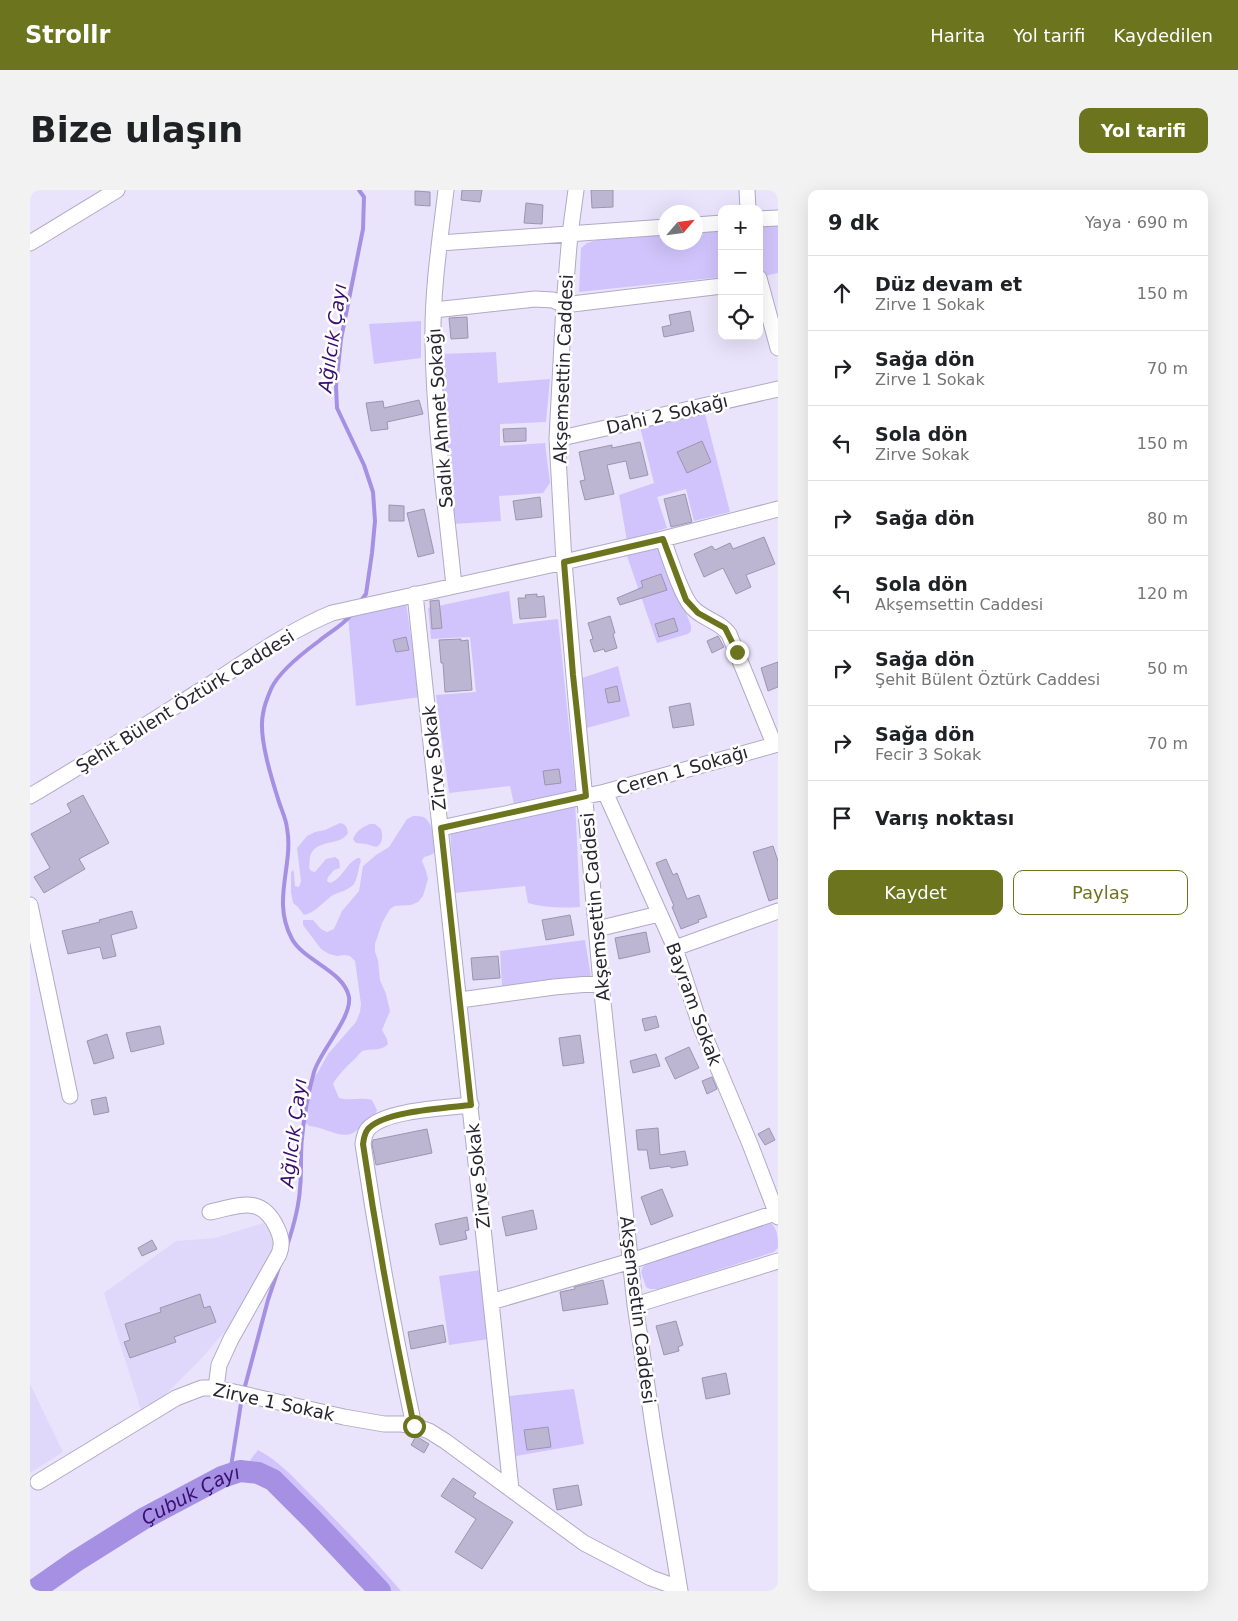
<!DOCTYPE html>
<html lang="tr">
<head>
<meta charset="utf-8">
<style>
  body { margin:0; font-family:"DejaVu Sans",sans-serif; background:#f2f2f2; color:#202124 }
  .controls { position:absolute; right:15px; top:15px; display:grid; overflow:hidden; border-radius:10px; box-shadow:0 5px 20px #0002 }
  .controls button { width:45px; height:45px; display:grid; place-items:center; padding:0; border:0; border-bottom:1px solid #e0e0e0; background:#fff; color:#202124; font:25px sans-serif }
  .compass { position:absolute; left:628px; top:15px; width:45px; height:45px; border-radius:50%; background:#fff; box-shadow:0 5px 20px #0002; rotate:62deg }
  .stop { position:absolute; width:15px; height:15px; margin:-11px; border:4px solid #6c741e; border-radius:50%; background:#fff }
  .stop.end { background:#6c741e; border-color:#fff; box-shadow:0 1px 5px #0008 }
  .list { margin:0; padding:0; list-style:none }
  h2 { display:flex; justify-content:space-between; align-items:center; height:65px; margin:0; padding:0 20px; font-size:21px }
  h2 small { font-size:16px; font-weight:400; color:#757577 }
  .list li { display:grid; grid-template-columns:32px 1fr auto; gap:15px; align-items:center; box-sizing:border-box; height:75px; padding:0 20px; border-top:1px solid #e0e0e0 }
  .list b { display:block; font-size:19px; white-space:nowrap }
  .list p { margin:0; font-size:16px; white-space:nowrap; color:#757577 }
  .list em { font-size:16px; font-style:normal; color:#757577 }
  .actions { display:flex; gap:10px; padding:15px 20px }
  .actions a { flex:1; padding:11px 0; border:1px solid #6c741e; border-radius:10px; text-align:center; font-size:18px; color:#6c741e }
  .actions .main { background:#6c741e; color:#fff }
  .icon { flex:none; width:28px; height:28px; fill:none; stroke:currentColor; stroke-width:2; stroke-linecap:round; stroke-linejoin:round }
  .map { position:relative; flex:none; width:748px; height:1401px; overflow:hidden; border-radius:10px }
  header { display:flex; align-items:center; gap:30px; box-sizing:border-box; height:70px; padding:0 25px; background:#6c741e; color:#fff }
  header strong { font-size:24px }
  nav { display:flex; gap:28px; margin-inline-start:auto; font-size:18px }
  .intro { display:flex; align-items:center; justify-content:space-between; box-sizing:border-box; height:120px; padding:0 30px }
  h1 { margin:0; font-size:35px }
  .button { padding:12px 22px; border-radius:10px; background:#6c741e; color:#fff; font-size:18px; font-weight:700 }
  main { display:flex; gap:30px; padding:0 30px }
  aside { flex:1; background:#fff; border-radius:10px; box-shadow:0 5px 20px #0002 }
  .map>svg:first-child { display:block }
  .built { fill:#dfd8fb }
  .green { fill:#d1c4fc }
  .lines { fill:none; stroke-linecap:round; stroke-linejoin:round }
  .stream { stroke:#a690e3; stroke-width:4 }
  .river { stroke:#a690e3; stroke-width:22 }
  .building { fill:#bcb6d2; stroke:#9b95b0 }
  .minor-casing { stroke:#b0aac5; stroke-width:17 }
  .minor { stroke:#fff; stroke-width:15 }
  .route { stroke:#6c741e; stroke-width:6 }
  .labels { text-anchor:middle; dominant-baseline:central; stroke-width:5; stroke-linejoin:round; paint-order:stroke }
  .street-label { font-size:18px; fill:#272530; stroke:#fff }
  .water-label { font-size:19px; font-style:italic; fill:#390e71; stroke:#fff }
</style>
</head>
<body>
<header>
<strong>Strollr</strong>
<nav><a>Harita</a><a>Yol tarifi</a><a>Kaydedilen</a></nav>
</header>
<div class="intro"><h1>Bize ulaşın</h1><a class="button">Yol tarifi</a></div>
<main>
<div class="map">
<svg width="748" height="1401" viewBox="0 0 748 1401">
  <rect width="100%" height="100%" fill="#e9e4fb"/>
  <path class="built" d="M 233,1033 L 248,1052 L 210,1124 L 170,1170 L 130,1210 L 111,1220 L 74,1103 L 146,1051 L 185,1048 Z
    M 0,1194 L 33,1262 L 0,1283 Z"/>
  <path class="green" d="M 748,35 L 748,83 L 734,86 L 729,50 L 729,37 Z
    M 692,40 L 692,87 L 549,102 L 551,58 L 557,53 L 567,50 L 635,44 L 636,52 L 666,52 L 666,42 Z
    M 391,131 L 391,168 L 344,174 L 339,134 Z
    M 466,162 L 468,193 L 520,189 L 516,232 L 470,234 L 470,256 L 515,253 L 520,293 L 513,303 L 469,306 L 471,331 L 423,334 L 414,240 L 410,164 Z
    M 673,216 L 700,322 L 664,331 L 656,299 L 627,307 L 637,338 L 597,351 L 589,305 L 624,293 L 608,229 Z
    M 626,356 L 632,358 L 661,436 L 661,441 L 658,444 L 627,453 L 596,363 Z
    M 479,401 L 483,434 L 528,429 L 546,606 L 485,619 L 480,596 L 419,603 L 406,505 L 446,502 L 440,447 L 401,449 L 398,418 Z
    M 376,413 L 390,507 L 326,516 L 318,426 Z
    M 588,476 L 600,526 L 557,538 L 552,488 Z
    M 545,610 L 550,717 C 532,718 516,718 498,713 L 495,696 L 424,703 L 420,638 Z
    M 383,626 C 387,626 392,626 395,628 C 402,633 409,655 405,662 C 402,665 398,666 394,667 L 392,671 L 396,681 L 398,689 L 393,706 L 388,712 L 381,715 L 365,716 L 360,719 L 352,733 L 345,754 L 345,762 L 348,770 L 350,790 L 356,804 L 360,821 L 352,840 L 357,849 L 358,854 C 351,862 341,858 332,861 C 323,872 310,881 303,894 L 309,908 C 319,911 331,907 342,910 L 347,920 C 345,927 339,930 334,934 C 330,937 326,942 321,944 C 308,948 292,936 279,936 L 270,928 L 270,919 L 274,901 L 288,882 L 298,864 L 326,832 L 330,822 L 331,814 L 325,771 L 320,766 L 315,765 L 307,766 L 299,764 L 291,759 L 273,735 L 273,730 L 283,730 L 291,739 L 297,742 L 304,739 L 312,721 L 329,701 L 333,676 L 346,665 L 359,657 L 377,629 Z
    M 310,633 C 316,634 317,637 318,643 C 310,656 291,649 282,662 C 279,666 280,673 279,678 L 281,681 L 285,682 L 296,669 L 305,667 L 309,670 L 310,678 L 304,680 L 298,687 L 297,691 L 300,693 C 312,689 315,675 327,668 L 330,668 L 331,671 C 328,678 328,688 324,694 C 319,700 310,702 303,705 C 294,711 285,723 274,725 L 268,717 L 263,713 L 261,702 L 261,682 L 263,680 L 264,683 L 265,696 L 269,697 L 271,691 L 267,658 L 277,646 L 285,642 L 295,640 Z
    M 340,634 L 345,634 L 351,639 C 353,646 353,654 346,657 L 336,654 L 326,653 L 323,649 C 326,641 332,637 340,634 Z
    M 555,750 L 561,787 L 472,797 L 470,761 Z
    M 740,1032 C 748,1039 748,1048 748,1058 L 744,1062 L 629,1099 L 620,1099 L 616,1097 L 611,1082 L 613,1077 L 618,1073 Z
    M 451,1080 L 459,1149 L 419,1155 L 409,1086 Z
    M 544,1199 L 554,1254 L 486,1266 L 479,1206 Z
    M 228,1260 C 248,1270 265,1289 281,1305 C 312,1336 342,1367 371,1401 L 335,1401 L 251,1310 C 233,1295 227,1287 202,1294 Z"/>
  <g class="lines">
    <path class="stream" d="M 329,0 L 334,7 L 333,39 L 311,149 L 306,196 L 307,218 L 334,275 L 343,302 L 345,331 L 342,363 L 336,404 L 329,413
      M 257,1056 C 263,1038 269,1017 270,998 C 272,981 270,965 272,948 C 274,926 278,903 284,882 C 290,861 322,828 319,807 C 314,781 274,771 262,749 C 241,710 264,676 257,638 C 256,629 252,621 249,612 C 242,590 228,546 233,524 C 234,516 238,506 241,499 C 249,481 274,462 289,451 C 300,442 312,436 321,425
      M 214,1200 L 238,1110 L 249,1077
      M 200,1283 L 212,1207"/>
    <path class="river" id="s1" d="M 3,1401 L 46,1371 L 113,1329 L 192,1287 L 210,1281 L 228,1283 L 243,1290 L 282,1329 L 350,1401"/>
  </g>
  <path class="building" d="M 432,0 L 452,0 L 450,12 L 431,10 Z
    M 561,0 L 583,0 L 583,17 L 562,18 Z
    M 385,1 L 400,2 L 400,16 L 385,15 Z
    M 496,13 L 513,15 L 512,34 L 494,33 Z
    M 660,121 L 664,141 L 634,147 L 632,137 L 641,135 L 639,125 Z
    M 437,127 L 438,148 L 421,149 L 419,128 Z
    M 389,210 L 393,224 L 357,232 L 358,239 L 341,241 L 336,213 L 353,211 L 354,218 Z
    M 496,238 L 496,251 L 474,252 L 473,239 Z
    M 672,251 L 681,272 L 657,283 L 647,262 Z
    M 610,252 L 618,285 L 600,289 L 596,271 L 577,275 L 584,304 L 555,310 L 550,291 L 555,290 L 549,262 L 582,255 L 582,258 Z
    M 655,304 L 662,332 L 641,337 L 634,309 Z
    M 510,307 L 512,327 L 486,330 L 483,311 Z
    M 359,315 L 374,316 L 374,331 L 359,331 Z
    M 394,319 L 404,363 L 388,367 L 377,323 Z
    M 734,347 L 745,374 L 716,385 L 721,397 L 706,404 L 693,378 L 674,387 L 664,364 L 682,356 L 685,360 L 700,353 L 703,359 Z
    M 631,384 L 637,400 L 590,415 L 587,408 L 613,397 L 611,391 Z
    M 507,404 L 507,407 L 514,406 L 516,427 L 490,429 L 488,408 L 496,408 L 495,405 Z
    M 409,410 L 412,438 L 402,439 L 400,411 Z
    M 580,426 L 585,443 L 583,444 L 587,458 L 575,462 L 574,459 L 564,462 L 560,450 L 563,449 L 558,433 Z
    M 644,428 L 648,441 L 629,447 L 625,434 Z
    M 688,446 L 694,457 L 682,463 L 677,451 Z
    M 376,447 L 379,460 L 366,462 L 363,450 Z
    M 431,449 L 431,451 L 438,450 L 442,500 L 415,502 L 413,473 L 411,473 L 409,450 Z
    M 748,472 L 748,497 L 738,501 L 731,478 Z
    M 587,496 L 590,511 L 578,513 L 575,499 Z
    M 660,513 L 664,535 L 643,538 L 639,517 Z
    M 529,579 L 531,593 L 515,595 L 513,581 Z
    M 53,605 L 79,653 L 49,669 L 55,679 L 14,703 L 4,687 L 20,678 L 1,644 L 41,622 L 37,614 Z
    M 743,656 L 748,671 L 748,708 L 739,711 L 723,662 Z
    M 636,669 L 643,685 L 647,683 L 657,709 L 669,705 L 677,727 L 668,730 L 669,732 L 651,739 L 642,717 L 644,716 L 626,673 Z
    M 102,721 L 107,738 L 81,745 L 86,766 L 73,769 L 70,757 L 38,764 L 32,741 L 70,732 L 69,730 Z
    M 540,725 L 544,745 L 516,750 L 512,730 Z
    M 616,742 L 620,762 L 589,769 L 585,748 Z
    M 468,766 L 470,788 L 443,790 L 441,768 Z
    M 626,826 L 629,837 L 615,841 L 612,829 Z
    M 130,836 L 134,854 L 101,862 L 96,843 Z
    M 77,844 L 84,868 L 64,874 L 57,851 Z
    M 550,845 L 554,873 L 533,876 L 529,848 Z
    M 659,857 L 669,878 L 645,889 L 635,868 Z
    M 626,864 L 630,876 L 603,883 L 600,871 Z
    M 682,887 L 687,899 L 677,904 L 672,891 Z
    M 76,907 L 79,922 L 64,925 L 61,910 Z
    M 628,938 L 630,965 L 655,961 L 658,975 L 641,978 L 640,976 L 620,979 L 617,960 L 608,960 L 606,940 Z
    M 739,938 L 745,950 L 735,955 L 728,944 Z
    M 397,939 L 402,963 L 346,975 L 342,954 L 343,950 Z
    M 632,999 L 643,1026 L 621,1035 L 611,1007 Z
    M 503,1020 L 507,1039 L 476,1046 L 472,1027 Z
    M 437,1027 L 439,1040 L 435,1041 L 437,1049 L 410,1055 L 405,1034 Z
    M 122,1050 L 127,1059 L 112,1066 L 108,1058 Z
    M 573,1090 L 578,1114 L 533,1121 L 530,1102 L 545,1099 L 544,1097 Z
    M 170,1104 L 174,1118 L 180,1116 L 186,1132 L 144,1147 L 146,1152 L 100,1168 L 94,1152 L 100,1150 L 95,1134 L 131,1122 L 130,1118 Z
    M 646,1131 L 653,1155 L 648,1157 L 649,1161 L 634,1165 L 626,1136 Z
    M 413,1135 L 416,1152 L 381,1159 L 378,1142 Z
    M 696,1183 L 700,1204 L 676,1209 L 672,1188 Z
    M 518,1237 L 521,1257 L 497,1260 L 494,1240 Z
    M 386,1246 L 399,1254 L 394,1263 L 381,1255 Z
    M 423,1288 L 446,1303 L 443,1307 L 483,1332 L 452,1379 L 425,1362 L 446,1329 L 411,1306 Z
    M 548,1295 L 552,1315 L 527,1320 L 523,1299 Z"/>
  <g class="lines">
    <g class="minor-casing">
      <path id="minor" d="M 416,0 C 410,50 402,101 403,152 C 404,233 416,315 424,396
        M 546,0 L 540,44 L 534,115 L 527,249 L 534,372 L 571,793 L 605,1115 L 625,1249 L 650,1401
        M 717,0 L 718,19
        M 729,29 L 748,28
        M 666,35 L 692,33
        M 0,53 L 87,0
        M 410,53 L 636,37
        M 729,88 L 748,158
        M 404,120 L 505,109 L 523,110 L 534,115 L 692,96
        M 527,249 L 748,199
        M 633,349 C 639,366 651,405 662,417 C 672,429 690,431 699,444 L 744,554
        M 385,404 L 481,1299
        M 575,602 L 645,758 L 670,835 L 720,954 L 748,1027
        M 0,606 C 63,569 125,529 187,490 C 224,466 261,440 302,423 L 534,372 L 633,349 L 748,319
        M 411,638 L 575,602 L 748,554
        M 0,715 L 40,906
        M 567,739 L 629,724
        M 645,758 L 748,721
        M 430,810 L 524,797 L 571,793
        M 180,1022 C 209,1016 231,1004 247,1038 C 251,1047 253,1054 249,1064 L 201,1149 L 189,1175 L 186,1198
        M 461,1112 L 601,1071 L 748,1022
        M 605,1115 L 748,1071
        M 384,1236 C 364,1142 347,1049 333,954 C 334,949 334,944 338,939 C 354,920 415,918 441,915
        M 8,1292 L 146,1208 L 172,1198 L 186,1198 L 314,1227 L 354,1234 L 372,1234 L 384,1236 L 399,1241 L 415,1251 L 554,1353 L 621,1388 L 649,1398"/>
    </g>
    <use href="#minor" class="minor"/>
  </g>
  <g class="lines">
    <path class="route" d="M 384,1236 C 364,1142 347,1049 333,954 C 334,949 334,944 338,939 C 354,921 416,918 441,915 L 411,638 L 556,606 L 543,485 L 534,372 L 633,349 L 656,410 L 668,423 L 695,438 L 707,462"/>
  </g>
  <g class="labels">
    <g class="street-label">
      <text transform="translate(533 179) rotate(-88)">Akşemsettin Caddesi</text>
      <text transform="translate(637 224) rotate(-13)">Dahi 2 Sokağı</text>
      <text transform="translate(410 228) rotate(-94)">Sadık Ahmet Sokağı</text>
      <text transform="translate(155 511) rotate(-32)">Şehit Bülent Öztürk Caddesi</text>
      <text transform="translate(404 568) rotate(-96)">Zirve Sokak</text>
      <text transform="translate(652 580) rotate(-16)">Ceren 1 Sokağı</text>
      <text transform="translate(565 717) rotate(-95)">Akşemsettin Caddesi</text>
      <text transform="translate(664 814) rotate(70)">Bayram Sokak</text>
      <text transform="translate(448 986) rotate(-96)">Zirve Sokak</text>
      <text transform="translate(608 1120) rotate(83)">Akşemsettin Caddesi</text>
      <text transform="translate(244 1212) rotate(12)">Zirve 1 Sokak</text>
    </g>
    <g class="water-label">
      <text transform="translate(302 148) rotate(-82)">Ağılcık Çayı</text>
      <text transform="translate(263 943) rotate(-83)">Ağılcık Çayı</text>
      <text stroke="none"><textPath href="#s1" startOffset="185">Çubuk Çayı</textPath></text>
    </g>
  </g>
</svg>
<div class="controls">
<button>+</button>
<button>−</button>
<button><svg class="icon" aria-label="locate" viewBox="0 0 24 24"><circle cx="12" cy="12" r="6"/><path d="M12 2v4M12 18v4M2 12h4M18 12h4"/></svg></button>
</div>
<svg class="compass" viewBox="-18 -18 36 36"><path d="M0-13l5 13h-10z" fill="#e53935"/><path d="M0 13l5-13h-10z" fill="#757577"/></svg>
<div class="stop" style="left:384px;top:1236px"></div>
<div class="stop end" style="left:707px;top:462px"></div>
</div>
<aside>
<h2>9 dk<small>Yaya · 690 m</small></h2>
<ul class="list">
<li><svg class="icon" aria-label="ahead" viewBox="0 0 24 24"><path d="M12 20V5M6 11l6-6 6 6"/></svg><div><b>Düz devam et</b><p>Zirve 1 Sokak</p></div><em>150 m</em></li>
<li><svg class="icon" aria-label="right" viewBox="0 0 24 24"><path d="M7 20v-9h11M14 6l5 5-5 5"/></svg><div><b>Sağa dön</b><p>Zirve 1 Sokak</p></div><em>70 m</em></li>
<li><svg class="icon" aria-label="left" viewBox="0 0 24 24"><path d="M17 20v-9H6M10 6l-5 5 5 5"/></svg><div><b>Sola dön</b><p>Zirve Sokak</p></div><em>150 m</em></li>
<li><svg class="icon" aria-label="right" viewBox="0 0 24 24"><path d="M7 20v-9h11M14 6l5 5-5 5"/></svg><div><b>Sağa dön</b></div><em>80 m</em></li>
<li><svg class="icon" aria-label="left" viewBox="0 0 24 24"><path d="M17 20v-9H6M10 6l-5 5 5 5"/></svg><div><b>Sola dön</b><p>Akşemsettin Caddesi</p></div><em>120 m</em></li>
<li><svg class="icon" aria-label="right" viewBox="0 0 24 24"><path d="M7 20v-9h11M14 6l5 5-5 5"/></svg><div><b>Sağa dön</b><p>Şehit Bülent Öztürk Caddesi</p></div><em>50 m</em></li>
<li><svg class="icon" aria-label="right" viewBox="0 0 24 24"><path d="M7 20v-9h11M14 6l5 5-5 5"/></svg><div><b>Sağa dön</b><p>Fecir 3 Sokak</p></div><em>70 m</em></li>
<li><svg class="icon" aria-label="arrive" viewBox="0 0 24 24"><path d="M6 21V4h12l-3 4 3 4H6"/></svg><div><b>Varış noktası</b></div></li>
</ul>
<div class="actions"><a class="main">Kaydet</a><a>Paylaş</a></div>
</aside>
</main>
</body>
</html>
